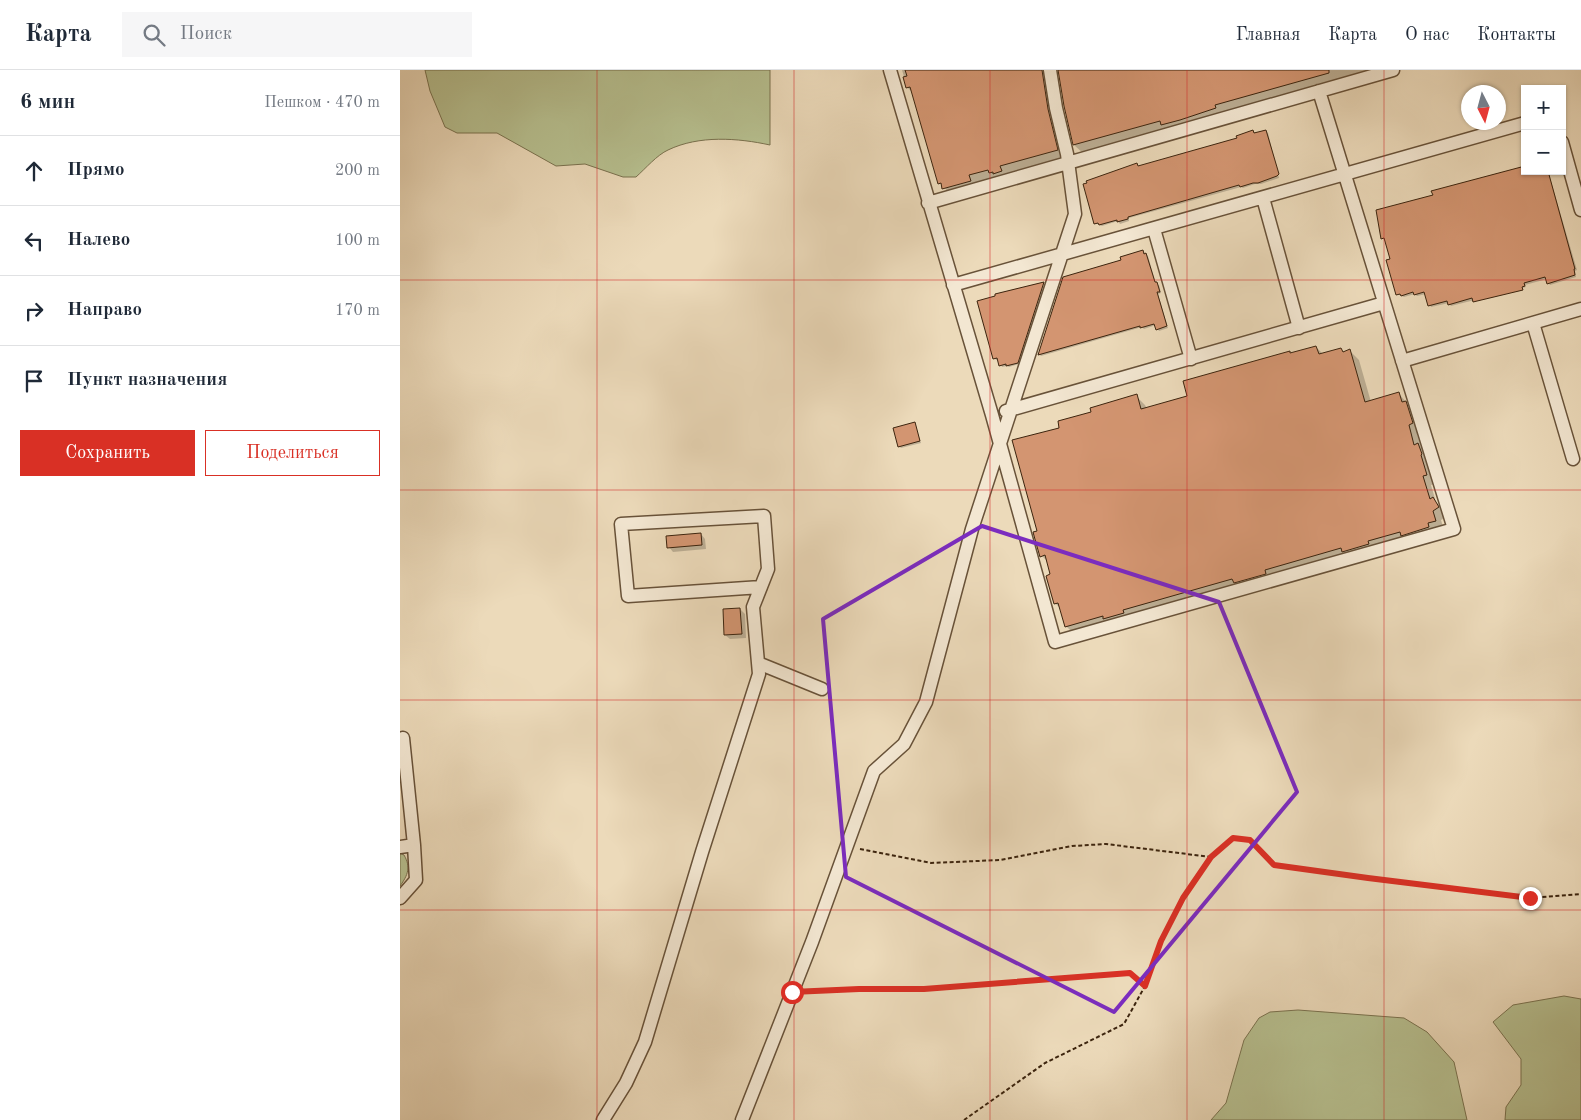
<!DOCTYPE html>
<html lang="ru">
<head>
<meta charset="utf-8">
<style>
  body { margin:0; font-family:"Old Standard TT",serif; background:#f6f6f7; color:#1f2937 }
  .controls { position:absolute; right:15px; top:15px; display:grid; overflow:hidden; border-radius:0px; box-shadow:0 1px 4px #0004 }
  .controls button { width:45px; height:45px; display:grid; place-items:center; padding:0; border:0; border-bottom:1px solid #e0e1e3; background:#fff; color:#1f2937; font:25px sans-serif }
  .compass { position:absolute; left:1061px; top:15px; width:45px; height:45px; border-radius:50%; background:#fff; box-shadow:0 1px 4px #0004; rotate:174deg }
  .stop { position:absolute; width:15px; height:15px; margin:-11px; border:4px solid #d93025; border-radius:50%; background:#fff }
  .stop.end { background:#d93025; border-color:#fff; box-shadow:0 1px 5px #0008 }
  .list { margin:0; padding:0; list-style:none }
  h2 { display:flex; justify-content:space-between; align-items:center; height:65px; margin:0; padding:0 20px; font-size:21px }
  h2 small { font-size:16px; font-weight:400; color:#747a83 }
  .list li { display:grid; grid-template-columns:32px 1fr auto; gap:15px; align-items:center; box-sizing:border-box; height:70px; padding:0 20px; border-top:1px solid #e0e1e3 }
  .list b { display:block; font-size:19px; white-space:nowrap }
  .list em { font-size:16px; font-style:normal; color:#747a83 }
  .actions { display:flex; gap:10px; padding:15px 20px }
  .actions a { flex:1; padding:11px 0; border:1px solid #d93025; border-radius:0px; text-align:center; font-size:18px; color:#d93025 }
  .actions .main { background:#d93025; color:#fff }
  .icon { flex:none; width:28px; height:28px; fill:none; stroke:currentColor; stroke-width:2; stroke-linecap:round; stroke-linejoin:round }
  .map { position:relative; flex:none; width:1181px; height:1050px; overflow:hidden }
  header { display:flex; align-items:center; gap:30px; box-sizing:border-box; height:70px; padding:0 25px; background:#fff; border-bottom:1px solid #e0e1e3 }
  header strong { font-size:24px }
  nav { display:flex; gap:28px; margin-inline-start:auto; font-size:18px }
  .search { width:350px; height:45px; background:#f6f6f7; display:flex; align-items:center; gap:12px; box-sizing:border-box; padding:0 18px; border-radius:0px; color:#747a83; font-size:19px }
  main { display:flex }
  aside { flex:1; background:#fff }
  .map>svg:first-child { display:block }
  .green { fill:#b7c090; stroke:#7a724f }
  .shadow { fill:#0003 }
  .building { fill:#d39571; stroke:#3c240e }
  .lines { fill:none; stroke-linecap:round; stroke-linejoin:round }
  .minor-casing { stroke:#685239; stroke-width:15 }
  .path { stroke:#3c240e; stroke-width:2; stroke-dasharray:4 2.5; stroke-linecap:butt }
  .minor { stroke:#f3e7d2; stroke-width:12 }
  .route { stroke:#d93025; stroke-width:6 }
  .marked { fill:none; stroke:#7b2cbf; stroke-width:4; stroke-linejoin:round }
  .grid { fill:none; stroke:#d62828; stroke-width:1; stroke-opacity:0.55 }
</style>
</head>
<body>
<header>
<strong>Карта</strong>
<div class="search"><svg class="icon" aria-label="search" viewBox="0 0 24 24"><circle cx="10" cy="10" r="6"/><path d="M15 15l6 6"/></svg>Поиск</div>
<nav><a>Главная</a><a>Карта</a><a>О нас</a><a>Контакты</a></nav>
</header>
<main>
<aside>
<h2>6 мин<small>Пешком · 470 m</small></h2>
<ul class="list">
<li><svg class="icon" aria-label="ahead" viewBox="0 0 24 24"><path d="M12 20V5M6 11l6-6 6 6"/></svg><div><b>Прямо</b></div><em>200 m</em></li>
<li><svg class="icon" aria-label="left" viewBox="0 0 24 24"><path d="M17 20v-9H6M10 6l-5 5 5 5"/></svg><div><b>Налево</b></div><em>100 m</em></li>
<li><svg class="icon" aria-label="right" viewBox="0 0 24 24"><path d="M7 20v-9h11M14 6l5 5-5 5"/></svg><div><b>Направо</b></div><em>170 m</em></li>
<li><svg class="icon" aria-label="arrive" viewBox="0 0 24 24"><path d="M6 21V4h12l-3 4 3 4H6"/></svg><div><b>Пункт назначения</b></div></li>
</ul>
<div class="actions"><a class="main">Сохранить</a><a>Поделиться</a></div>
</aside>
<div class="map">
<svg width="1181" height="1050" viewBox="0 0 1181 1050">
  <rect width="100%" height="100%" fill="#ecdaba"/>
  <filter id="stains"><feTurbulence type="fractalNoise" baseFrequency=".004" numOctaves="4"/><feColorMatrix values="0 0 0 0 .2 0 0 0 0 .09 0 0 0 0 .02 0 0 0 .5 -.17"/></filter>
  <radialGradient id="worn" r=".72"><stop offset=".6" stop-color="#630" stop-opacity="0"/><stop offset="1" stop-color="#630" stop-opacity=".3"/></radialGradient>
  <path class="green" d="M 25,0 L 370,0 L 370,75 C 338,68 299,65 268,80 C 257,85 246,98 236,107 L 223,107 L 185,94 L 156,96 L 97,63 L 57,63 L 45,57 L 30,21 Z
    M 0,783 L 4,785 C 11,797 8,805 0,816 Z
    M 1164,926 L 1181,929 L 1181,1050 L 1105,1050 L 1106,1037 L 1121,1015 L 1121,989 L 1093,952 L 1113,935 Z
    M 898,940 L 1004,948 L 1027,962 L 1054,992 L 1067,1050 L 811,1050 L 826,1033 L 844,970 L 859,948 L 870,942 Z"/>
  <path class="shadow" d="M 502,0 L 980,0 L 684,84 L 674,75 L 665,36 L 660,1 L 658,1 L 652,6 L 666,89 L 553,127 L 540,113 L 513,23 L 507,17 Z
    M 853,61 L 855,63 L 866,61 L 868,63 L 879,108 L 861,114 L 855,114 L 843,118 L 841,117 L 729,148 L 729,151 L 720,154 L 718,151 L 702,156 L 695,153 L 738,97 L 838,69 Z
    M 1125,101 L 1148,101 L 1177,200 L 1175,201 L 1176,207 L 1150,215 L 1147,209 L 1125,215 L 1126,217 L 1051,236 L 1049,233 L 1031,237 L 1026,224 L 1017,226 L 1015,224 L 1004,227 L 997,224 L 992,190 L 986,169 L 982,168 Z
    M 743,181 L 748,186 L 756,214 L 759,215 L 761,223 L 758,224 L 768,258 L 759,261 L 756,255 L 744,259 L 742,257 L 641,286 L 639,284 L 722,191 Z
    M 644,214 L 645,215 L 619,294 L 609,297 L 607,296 L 602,297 L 599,289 L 596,290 L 595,288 L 596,224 Z
    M 916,277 L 923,284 L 941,279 L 944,282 L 950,281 L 959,290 L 971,332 L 999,324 L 1015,342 L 1021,362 L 1017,364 L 1021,377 L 1027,383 L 1035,414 L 1031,415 L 1036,432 L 1042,438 L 1047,447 L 1041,450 L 1044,460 L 675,565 L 666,556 L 661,539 L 655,533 L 652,505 L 648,492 L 642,486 L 639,462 L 661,359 L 693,343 L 736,326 L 745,335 L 747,339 L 789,327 L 889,282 L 891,284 Z
    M 515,354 L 521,373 L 501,378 L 499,376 Z
    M 301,464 L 305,469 L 306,479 L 273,482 L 269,477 Z
    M 340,539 L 345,544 L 346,568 L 330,569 L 325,565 Z"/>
  <path class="building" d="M 505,0 L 642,0 L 648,39 L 658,80 L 600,96 L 602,101 L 593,104 L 593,102 L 589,103 L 588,100 L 569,105 L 571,111 L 542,119 L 541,113 L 538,114 L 510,17 L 506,18 L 503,7 L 507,6 Z
    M 658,0 L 929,0 L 929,3 L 815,35 L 816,38 L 780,50 L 761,55 L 760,51 L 673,75 L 664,36 Z
    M 853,60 L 854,63 L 866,60 L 879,104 L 877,106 L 858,113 L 853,113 L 840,117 L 839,115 L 728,147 L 728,149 L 717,152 L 717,150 L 699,155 L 698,153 L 694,154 L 683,114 L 687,113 L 686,111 L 737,93 L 738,96 L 837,68 L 836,66 Z
    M 1125,96 L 1125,101 L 1148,101 L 1175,199 L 1174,199 L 1175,205 L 1147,214 L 1145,207 L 1124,213 L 1125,216 L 1122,217 L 1123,220 L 1073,232 L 1072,228 L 1048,235 L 1047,231 L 1028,236 L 1024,222 L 1014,225 L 1013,222 L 1001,226 L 1000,224 L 996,225 L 986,190 L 990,189 L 984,168 L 981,169 L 976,140 L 1033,125 L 1031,121 Z
    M 743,180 L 744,184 L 746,183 L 755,212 L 757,212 L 760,222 L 757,222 L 767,256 L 756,260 L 754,254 L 740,258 L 740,256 L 638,285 L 663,207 L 721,190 L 720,187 Z
    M 644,212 L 618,293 L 606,296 L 606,294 L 599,296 L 597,288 L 593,289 L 577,231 L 595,226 L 595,224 Z
    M 916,276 L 919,284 L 941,278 L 943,282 L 950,279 L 965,332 L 999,322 L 1002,332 L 1006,331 L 1013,353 L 1009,355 L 1014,375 L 1018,373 L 1022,384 L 1021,385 L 1027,405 L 1023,406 L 1030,429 L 1033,427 L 1039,437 L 1033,441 L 1036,451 L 1028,453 L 1029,457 L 1001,466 L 1000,462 L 968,471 L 969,474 L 942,482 L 941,478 L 865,500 L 866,504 L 834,513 L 832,509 L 723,540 L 724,543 L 703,549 L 703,546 L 665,557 L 658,533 L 654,534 L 646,506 L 650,504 L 645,485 L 640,487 L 636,473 L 633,462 L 637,461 L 612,370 L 659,358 L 658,351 L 691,342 L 690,338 L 737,324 L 741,339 L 787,326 L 783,311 L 890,281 L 890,283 Z
    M 515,352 L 520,371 L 498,377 L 493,358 Z
    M 301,463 L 302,475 L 267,478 L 266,466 Z
    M 340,538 L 342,564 L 324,565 L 323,539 Z"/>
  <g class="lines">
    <g class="minor-casing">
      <path id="minor" d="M 490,0 L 592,345 L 655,572 L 1054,459 L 919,21
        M 1162,72 L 1181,140
        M 863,128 L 899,258
        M 528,133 L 993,0
        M 754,159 L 791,289
        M 553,215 L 1125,53
        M 1133,253 L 1173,389
        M 1002,291 L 1181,239
        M 606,341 L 984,233
        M 358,593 L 422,619
        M 3,668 L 14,775
        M 0,777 L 14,775 L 16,810 L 0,828
        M 203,1050 L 226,1013 L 245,972 L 302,782 L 359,604 L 353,537 L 368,499 L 364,446 L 221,454 L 228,526 L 361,517
        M 342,1050 L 412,872 L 474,701 L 504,674 L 526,632 L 572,459 L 675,144 L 667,84 L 656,38 L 650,0"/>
    </g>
    <path class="path" d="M 460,779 L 531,793 L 600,790 L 672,776 L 706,774 L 811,787
      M 406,922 L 459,919 L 525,919 L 730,903 L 745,916
      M 564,1050 L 645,993 L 724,954 L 745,916 L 761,871 L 783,828 L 811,787 L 833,768 L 850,770 L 873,795 L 968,808 L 1130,828 L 1181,824"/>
    <use href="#minor" class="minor"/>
  </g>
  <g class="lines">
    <path class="route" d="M 392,922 L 459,919 L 524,919 L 730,903 L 745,916 L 761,871 L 783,828 L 811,787 L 833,768 L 850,770 L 874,795 L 968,808 L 1130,828"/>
  </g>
  <path class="marked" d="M 582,456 L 819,532 L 897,722 L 714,942 L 446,807 L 423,549 Z"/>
  <path class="grid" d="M 197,0 L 197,1050M 394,0 L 394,1050M 590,0 L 590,1050M 787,0 L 787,1050M 984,0 L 984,1050M 0,210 L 1181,210M 0,420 L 1181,420M 0,630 L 1181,630M 0,840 L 1181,840"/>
  <rect width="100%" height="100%" filter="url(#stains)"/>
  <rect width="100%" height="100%" fill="url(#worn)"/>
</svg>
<div class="controls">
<button>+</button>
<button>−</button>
</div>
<svg class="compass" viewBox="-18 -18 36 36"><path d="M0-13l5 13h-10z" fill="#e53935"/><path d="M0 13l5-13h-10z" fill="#747a83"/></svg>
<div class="stop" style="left:392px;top:922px"></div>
<div class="stop end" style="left:1130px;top:828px"></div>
</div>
</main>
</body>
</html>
